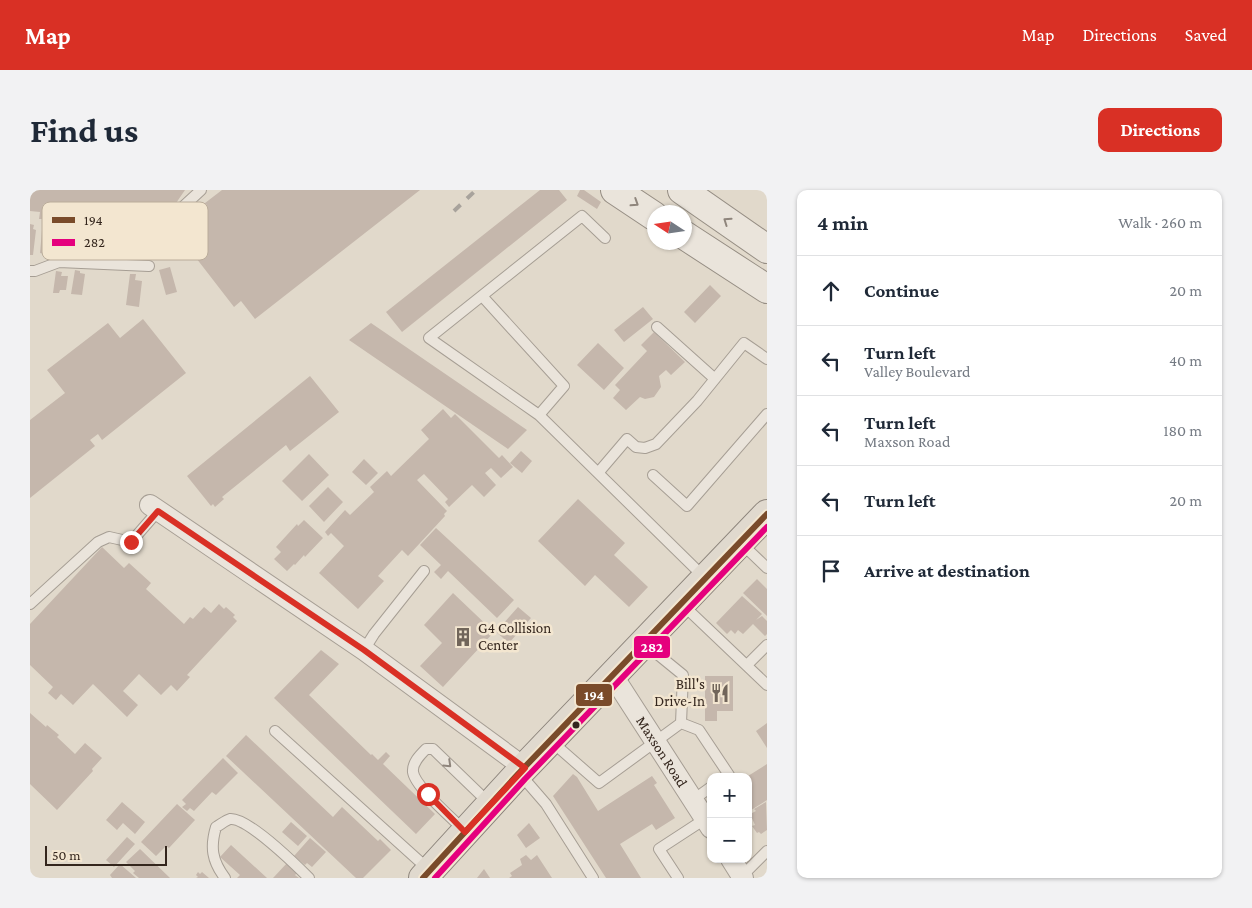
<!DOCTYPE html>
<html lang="en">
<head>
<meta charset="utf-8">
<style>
  body { margin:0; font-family:"Crimson Pro",serif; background:#f2f2f3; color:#1f2937 }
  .controls { position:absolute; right:15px; bottom:15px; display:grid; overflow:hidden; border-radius:10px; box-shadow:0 1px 4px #0004 }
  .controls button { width:45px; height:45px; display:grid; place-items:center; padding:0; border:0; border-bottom:1px solid #e0e1e3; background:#fff; color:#1f2937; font:25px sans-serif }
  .compass { position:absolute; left:617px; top:15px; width:45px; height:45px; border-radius:50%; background:#fff; box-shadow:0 1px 4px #0004; rotate:282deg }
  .scale { position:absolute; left:15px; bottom:12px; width:122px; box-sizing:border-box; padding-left:5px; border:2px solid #34261d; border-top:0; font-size:14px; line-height:18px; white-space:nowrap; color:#34261d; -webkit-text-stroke:4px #f3e6d0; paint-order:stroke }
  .stop { position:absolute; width:15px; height:15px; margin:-11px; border:4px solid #d93025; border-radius:50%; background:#fff }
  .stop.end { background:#d93025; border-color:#fff; box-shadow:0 1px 5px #0008 }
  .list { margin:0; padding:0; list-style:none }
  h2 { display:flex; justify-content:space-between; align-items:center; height:65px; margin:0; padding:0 20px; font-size:21px }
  h2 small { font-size:16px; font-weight:400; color:#747a83 }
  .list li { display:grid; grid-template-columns:32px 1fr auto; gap:15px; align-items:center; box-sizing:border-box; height:70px; padding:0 20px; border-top:1px solid #e0e1e3 }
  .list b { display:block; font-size:19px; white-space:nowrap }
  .list p { margin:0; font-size:16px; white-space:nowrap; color:#747a83 }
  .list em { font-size:16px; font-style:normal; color:#747a83 }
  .icon { flex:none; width:28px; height:28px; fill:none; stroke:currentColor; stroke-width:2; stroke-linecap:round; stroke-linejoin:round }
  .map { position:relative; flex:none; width:737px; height:688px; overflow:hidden; border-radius:10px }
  header { display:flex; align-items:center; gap:30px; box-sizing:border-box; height:70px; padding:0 25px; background:#d93025; color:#fff }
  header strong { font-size:24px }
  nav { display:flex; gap:28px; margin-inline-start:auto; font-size:18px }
  .intro { display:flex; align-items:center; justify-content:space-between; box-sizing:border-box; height:120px; padding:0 30px }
  h1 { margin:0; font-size:35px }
  .button { padding:12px 22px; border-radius:10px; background:#d93025; color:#fff; font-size:18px; font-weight:700 }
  main { display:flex; gap:30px; padding:0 30px }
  aside { flex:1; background:#fff; border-radius:10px; box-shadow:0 1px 4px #0004 }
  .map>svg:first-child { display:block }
  .building { fill:#c5b7ac }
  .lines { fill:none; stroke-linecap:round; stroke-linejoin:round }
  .lane-casing { stroke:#a69e94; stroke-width:12 }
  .street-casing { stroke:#a69e94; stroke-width:22 }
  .secondary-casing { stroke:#968e84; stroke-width:30 }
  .primary-casing { stroke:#8c847b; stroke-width:30 }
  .lane { stroke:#eae4db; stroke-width:10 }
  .street { stroke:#eae4db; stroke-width:20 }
  .secondary { stroke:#eae4db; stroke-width:28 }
  .primary { stroke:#e0d9ce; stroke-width:28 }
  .rail { stroke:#a8a39c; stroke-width:4; stroke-dasharray:9 9; stroke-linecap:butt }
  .bus-1-casing { stroke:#f3e6d0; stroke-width:10 }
  .bus-2-casing { stroke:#f3e6d0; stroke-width:10 }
  .bus-1 { stroke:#7a4b2a; stroke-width:6 }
  .bus-2 { stroke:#e5007d; stroke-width:6 }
  .oneway { stroke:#8f857c }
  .route { stroke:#d93025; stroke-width:6 }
  .bus-dot { fill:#34261d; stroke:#f3e6d0; stroke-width:2 }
  .labels { text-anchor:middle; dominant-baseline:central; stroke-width:5; stroke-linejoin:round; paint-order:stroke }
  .poi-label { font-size:15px; fill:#34261d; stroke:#f3e6d0; text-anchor:start }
  .street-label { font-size:15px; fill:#34261d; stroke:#f3e6d0 }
  .key { fill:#f3e6d0; stroke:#baac9a; stroke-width:1 }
  .key-label { font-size:14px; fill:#34261d }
  .line-badge { stroke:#f3e6d0; stroke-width:2 }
  .badge-label { font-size:14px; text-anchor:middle; font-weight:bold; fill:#fff }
</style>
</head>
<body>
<header>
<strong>Map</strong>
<nav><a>Map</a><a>Directions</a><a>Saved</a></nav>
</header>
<div class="intro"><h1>Find us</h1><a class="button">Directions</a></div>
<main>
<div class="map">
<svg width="737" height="688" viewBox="0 0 737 688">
  <rect width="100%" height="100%" fill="#e1d9cb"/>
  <path class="building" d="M 0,0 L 155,0 L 131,35 L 17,23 L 16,30 L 19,30 L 19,27 L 27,28 L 27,32 L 28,32 L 24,66 L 10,63 L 13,29 L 9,29 L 10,22 L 0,21 Z
    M 192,0 L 390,0 L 225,129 L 211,111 L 204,117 L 163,64 L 170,59 L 149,33 Z
    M 510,0 L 529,0 L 537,10 L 372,142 L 356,122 Z
    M 550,0 L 554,0 L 571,12 L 567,19 L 547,6 Z
    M 0,34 L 4,35 L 3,39 L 6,40 L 3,65 L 0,65 Z
    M 140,77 L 147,102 L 136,105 L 129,80 Z
    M 45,80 L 50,81 L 50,83 L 55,84 L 52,105 L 41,104 Z
    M 26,81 L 32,82 L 31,86 L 38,86 L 36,100 L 30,100 L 29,103 L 23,103 Z
    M 100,84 L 106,84 L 105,90 L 112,91 L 109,117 L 96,115 Z
    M 680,95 L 691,106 L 665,133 L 654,122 Z
    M 613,117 L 623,129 L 594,152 L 584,140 Z
    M 113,129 L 156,183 L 72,250 L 68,244 L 60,250 L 65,256 L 0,308 L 0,230 L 35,203 L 17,180 L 78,133 L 90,148 Z
    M 341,133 L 497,240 L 478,259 L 319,150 Z
    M 624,142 L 655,172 L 641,185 L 636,180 L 629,186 L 631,197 L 624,207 L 615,209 L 610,207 L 596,220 L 583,208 L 590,200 L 585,195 L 617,161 L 611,155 Z
    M 568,153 L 594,178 L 574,200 L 547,175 Z
    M 280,186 L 309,222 L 260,261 L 256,255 L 192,307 L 194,309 L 185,317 L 183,314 L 181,316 L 157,286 Z
    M 413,219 L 421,228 L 425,224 L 469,268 L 472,265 L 483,277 L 471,288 L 461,278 L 455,283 L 466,295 L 454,307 L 442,295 L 419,317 L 415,312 L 418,309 L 394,284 L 387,290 L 417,321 L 414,324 L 415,326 L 378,366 L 372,360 L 348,386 L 354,391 L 328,419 L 289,383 L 314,356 L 301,343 L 298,346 L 295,342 L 315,320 L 320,325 L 344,302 L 340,297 L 357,281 L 361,286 L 399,249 L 391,240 Z
    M 491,261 L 502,271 L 492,283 L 480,273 Z
    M 279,264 L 299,285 L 272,311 L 252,291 Z
    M 334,269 L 348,283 L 336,295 L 322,282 Z
    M 298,297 L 313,312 L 294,332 L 279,316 Z
    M 548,309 L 595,353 L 584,365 L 618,397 L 599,417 L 565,385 L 555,396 L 508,351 Z
    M 274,330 L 293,348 L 275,367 L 274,365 L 265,375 L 264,374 L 257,381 L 244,369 L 251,362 L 246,357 L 267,334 L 268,336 Z
    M 406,338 L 484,410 L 467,428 L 418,381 L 411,389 L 404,382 L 411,375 L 390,355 Z
    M 72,357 L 94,378 L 99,373 L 121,393 L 116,399 L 154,434 L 160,427 L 163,429 L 174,417 L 181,423 L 189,414 L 194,419 L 196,417 L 205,425 L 203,427 L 207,431 L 157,485 L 160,487 L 147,501 L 141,495 L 131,505 L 109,484 L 93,501 L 108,515 L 97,527 L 63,494 L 43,515 L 31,504 L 26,510 L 18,503 L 23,497 L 0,475 L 0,434 Z
    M 727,389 L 737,399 L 737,426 L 713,403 Z
    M 423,403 L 464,442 L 413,497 L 390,476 L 412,453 L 394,435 Z
    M 712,406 L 732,424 L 726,430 L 732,426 L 737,431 L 737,444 L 735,446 L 723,434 L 713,444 L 708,440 L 705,444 L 701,440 L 697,444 L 686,433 Z
    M 488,417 L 501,428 L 479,453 L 466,442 Z
    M 291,460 L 309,474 L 279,505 L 341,565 L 342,564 L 348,570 L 356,562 L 360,566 L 353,574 L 405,624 L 386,644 L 244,508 Z
    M 675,486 L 703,486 L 703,521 L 687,521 L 687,531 L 675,531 Z
    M 0,523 L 16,537 L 17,535 L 29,545 L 27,547 L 45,564 L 55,553 L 72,568 L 62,579 L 63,581 L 27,620 L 0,594 Z
    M 737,533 L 737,558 L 726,541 Z
    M 216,545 L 303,627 L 312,617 L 348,651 L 350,649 L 361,660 L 333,688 L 326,688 L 196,566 Z
    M 193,568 L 208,583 L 186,605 L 182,602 L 164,621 L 160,618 L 157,621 L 152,617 L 156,614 L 152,610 Z
    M 737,574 L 737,610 L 718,622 L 718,586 Z
    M 543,584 L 547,587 L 568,621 L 622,586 L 627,593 L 624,595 L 645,628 L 626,640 L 622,634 L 590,654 L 611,688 L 576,688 L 523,606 Z
    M 92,612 L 115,632 L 105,644 L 93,633 L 87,640 L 76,630 Z
    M 736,612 L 737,640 L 731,644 L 729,642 L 727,643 L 722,636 L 725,635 L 720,624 L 726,621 L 724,619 Z
    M 147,614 L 165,630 L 139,658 L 136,656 L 126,666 L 111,652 Z
    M 261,632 L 277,646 L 268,656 L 252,642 Z
    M 499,633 L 510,648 L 496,658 L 487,645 Z
    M 97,647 L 105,654 L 84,677 L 76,670 Z
    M 280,648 L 296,662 L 282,677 L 277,673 L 275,675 L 264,666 Z
    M 201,655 L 237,688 L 207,688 L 210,685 L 190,667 Z
    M 110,659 L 140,688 L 109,688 L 103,683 L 105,681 L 96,672 Z
    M 496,665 L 501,670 L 507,665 L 522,688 L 479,688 L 482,686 L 480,683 L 492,675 L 490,669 Z
    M 258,672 L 268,682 L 265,685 L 269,688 L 243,688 Z
    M 90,674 L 106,688 L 82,688 L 80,685 Z
    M 454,679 L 460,688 L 447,688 Z
    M 168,682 L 170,684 L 172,682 L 179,688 L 166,688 L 168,687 L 166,685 Z"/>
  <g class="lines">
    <g class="lane-casing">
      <path id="lane" d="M 143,26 L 171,0
        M 575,48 L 552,26 L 399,148 L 509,225 L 675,388
        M 0,81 L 5,81 L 29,72 L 119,76
        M 452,106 L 534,196 L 509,225
        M 627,137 L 685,189
        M 568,283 L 597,249 L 606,257 L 615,258 L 626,254 L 667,211 L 714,153 L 737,169
        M 623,285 L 657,316 L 737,224
        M 711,353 L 737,378
        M 0,414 L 68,352 L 79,347 L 101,352 L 128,321
        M 653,415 L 737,495
        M 615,454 L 653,485 L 651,533 L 669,540 L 699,585 L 696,587
        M 334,460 L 344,444 L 394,381
        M 717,475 L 737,455
        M 245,541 L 398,679
        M 521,551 L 569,593 L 651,533
        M 490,584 L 516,614 L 563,688
        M 663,610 L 681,597
        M 435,641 C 423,629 385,597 383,582 C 382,573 390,565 396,559 L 403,559 L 460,614
        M 712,686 L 737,661
        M 195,688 C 182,671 180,657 186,637 C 190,635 196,630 200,629 C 217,627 266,675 279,688
        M 648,688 L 629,659 L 675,629"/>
    </g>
    <g class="street-casing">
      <g id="street">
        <path d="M 120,315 L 334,460 L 495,578"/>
        <path id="s1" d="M 583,486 L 681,638"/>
        <path d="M 701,669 L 713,688"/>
      </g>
    </g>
    <g class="secondary-casing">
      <path id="secondary" d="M 585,0 L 624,26
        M 652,0 L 737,59
        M 654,45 L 737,99"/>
    </g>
    <g class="primary-casing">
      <path id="primary" d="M 393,688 L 489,583 L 737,324"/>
    </g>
    <use href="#lane" class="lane"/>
    <use href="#street" class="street"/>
    <use href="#secondary" class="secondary"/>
    <use href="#primary" class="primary"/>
    <path class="rail" d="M 424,21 L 446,0"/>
    <g class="bus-1-casing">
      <path id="bus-1" d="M 393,688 L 489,583 L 737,324"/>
    </g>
    <g class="bus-2-casing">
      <path id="bus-2" d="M 405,688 L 495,589 L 737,337"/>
    </g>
    <use href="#bus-1" class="bus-1"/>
    <use href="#bus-2" class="bus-2"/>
  </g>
  <defs><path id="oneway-chevron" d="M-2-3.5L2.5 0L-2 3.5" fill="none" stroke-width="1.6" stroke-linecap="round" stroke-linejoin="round" transform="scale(1.25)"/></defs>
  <g class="oneway">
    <use href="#oneway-chevron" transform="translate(605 13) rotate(33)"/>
    <use href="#oneway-chevron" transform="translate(697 31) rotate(-145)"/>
    <use href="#oneway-chevron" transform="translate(418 574) rotate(44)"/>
  </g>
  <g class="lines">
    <path class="route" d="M 101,352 L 128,321 L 334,460 L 495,578 L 435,642 L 398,604"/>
  </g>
  <defs>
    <g id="building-bare" transform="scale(1.5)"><path d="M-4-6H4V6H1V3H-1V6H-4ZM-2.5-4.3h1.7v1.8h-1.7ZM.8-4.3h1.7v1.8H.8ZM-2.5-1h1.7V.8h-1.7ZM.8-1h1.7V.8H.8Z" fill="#71655a" stroke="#f3e6d0" stroke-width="2.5" paint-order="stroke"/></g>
    <g id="restaurant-bare" transform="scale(1.5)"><path d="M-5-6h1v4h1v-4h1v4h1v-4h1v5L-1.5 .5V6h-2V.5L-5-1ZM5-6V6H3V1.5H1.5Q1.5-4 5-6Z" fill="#71655a" stroke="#f3e6d0" stroke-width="2.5" paint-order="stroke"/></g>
  </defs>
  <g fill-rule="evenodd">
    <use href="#building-bare" x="433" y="447"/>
    <use href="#restaurant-bare" x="690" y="503"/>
  </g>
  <circle class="bus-dot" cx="546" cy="535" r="4.5"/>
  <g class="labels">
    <g class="poi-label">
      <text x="448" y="438">G4 Collision<tspan x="448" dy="17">Center</tspan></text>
      <text x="675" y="494" text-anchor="end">Bill's<tspan x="675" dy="17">Drive-In</tspan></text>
    </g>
    <g class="street-label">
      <text stroke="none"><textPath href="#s1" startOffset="90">Maxson Road</textPath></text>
    </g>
  </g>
  <rect x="12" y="12" width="166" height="58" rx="8" class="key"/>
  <rect x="22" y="27" width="23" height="6" fill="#7a4b2a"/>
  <rect x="22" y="49" width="23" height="7" fill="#e5007d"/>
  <g class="key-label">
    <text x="54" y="35">194</text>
    <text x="54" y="57">282</text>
  </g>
  <g class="line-badge">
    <rect x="603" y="445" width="38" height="24" rx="5" fill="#e5007d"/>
    <rect x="545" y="493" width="38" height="24" rx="5" fill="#7a4b2a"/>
  </g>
  <g class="badge-label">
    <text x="622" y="462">282</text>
    <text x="564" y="510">194</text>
  </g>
</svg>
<div class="controls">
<button>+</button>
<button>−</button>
</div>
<svg class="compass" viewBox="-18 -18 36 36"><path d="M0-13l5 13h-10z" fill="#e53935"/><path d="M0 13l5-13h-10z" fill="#747a83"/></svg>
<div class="scale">50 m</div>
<div class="stop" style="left:398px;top:604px"></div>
<div class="stop end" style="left:101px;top:352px"></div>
</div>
<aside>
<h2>4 min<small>Walk · 260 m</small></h2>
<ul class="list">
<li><svg class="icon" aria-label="ahead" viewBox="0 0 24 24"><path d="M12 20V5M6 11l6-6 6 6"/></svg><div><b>Continue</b></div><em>20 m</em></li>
<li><svg class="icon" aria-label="left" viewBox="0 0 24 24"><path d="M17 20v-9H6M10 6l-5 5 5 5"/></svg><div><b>Turn left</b><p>Valley Boulevard</p></div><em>40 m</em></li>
<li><svg class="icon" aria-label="left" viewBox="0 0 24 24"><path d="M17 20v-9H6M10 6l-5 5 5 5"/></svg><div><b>Turn left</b><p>Maxson Road</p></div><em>180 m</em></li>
<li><svg class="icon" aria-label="left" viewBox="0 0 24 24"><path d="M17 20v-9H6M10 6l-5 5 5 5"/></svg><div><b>Turn left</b></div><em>20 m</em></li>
<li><svg class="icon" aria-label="arrive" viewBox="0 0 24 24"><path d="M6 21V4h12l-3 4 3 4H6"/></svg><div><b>Arrive at destination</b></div></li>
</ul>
</aside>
</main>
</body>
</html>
